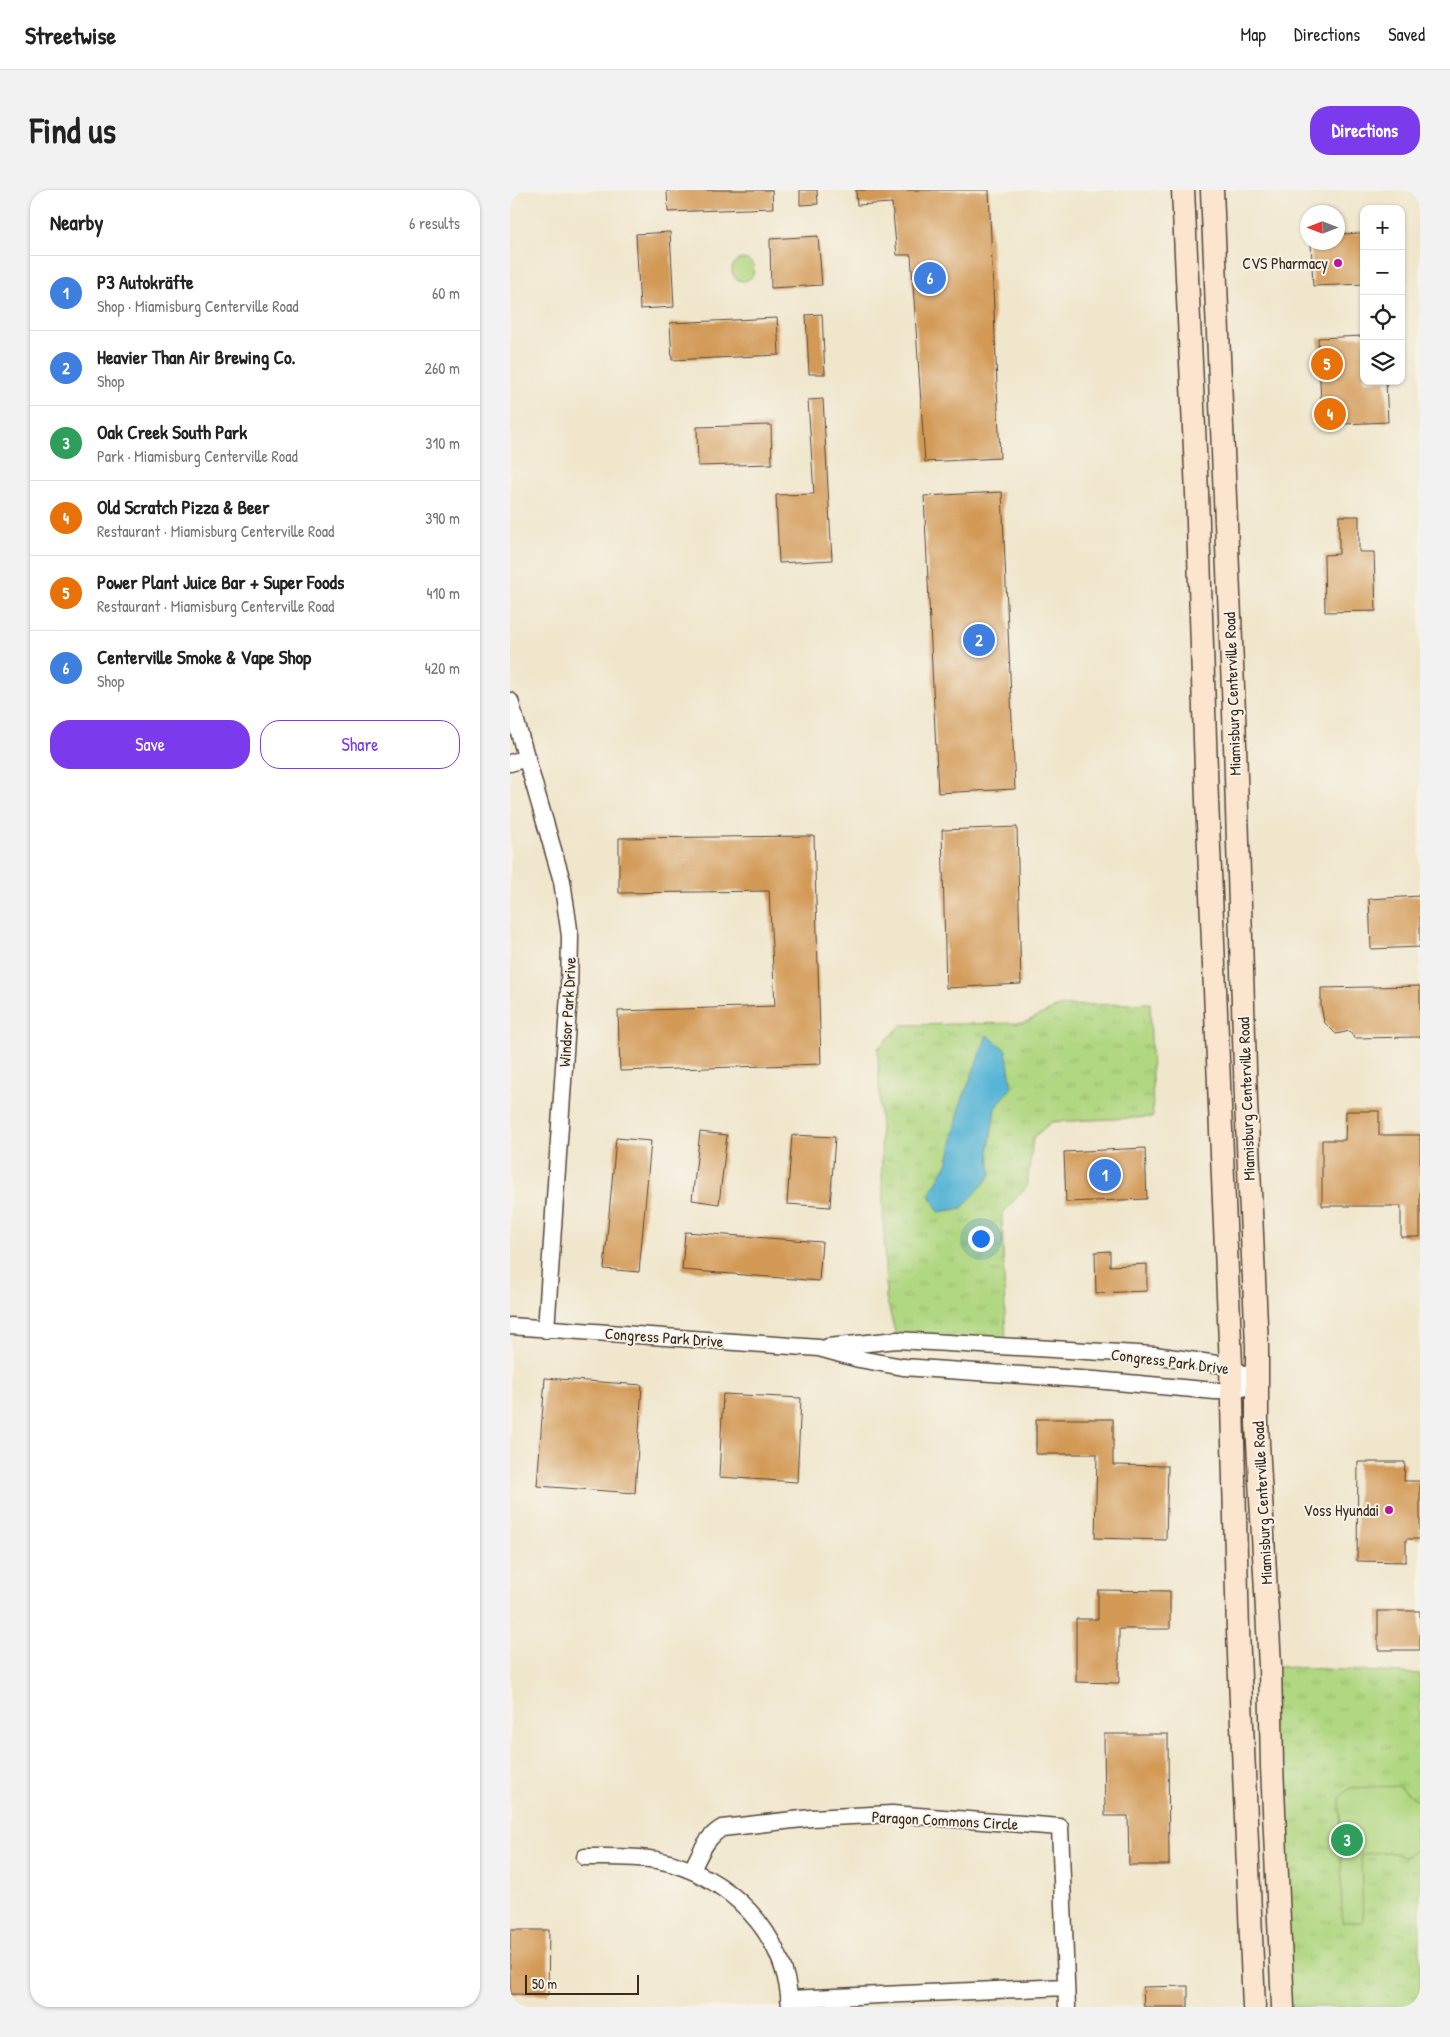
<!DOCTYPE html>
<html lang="en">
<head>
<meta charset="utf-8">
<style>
  body { margin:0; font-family:"Patrick Hand",sans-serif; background:#f2f2f2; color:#222 }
  .controls { position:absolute; right:15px; top:15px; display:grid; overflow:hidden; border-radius:10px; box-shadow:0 1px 4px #0004 }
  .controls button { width:45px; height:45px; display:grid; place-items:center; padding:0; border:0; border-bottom:1px solid #e0e0e0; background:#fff; color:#222; font:25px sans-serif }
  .compass { position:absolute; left:790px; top:15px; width:45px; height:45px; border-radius:50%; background:#fff; box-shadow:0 1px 4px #0004; rotate:270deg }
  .scale { position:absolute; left:15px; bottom:12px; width:114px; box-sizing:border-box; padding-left:5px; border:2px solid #3b2a1e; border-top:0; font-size:14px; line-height:18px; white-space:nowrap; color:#3b2a1e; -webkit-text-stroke:4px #f7f3e8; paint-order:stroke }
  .you { position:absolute; left:470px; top:1048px; width:18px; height:18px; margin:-12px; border:4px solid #fff; border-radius:50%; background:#1a73e8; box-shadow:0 0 0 8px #1a73e833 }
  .badge { display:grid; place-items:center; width:32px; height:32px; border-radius:50%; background:#7c3aed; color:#fff; font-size:16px; font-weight:700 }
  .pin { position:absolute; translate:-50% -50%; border:2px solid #fff; box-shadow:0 1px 5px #0006 }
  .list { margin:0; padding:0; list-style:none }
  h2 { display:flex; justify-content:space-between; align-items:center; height:65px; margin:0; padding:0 20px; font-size:21px }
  h2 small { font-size:16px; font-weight:400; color:#767676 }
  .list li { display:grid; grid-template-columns:32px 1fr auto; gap:15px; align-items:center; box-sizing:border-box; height:75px; padding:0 20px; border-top:1px solid #e0e0e0 }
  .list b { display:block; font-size:19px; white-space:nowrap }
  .list p { margin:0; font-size:16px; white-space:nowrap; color:#767676 }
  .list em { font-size:16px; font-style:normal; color:#767676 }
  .actions { display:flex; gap:10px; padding:15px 20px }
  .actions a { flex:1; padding:11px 0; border:1px solid #7c3aed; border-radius:20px; text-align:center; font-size:18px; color:#7c3aed }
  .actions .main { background:#7c3aed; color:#fff }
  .icon { flex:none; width:28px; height:28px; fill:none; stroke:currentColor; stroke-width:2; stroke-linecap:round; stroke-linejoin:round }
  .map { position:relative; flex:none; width:910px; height:1817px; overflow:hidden; border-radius:20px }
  header { display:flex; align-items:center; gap:30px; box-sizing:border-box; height:70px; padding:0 25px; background:#fff; border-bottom:1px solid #e0e0e0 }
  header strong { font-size:24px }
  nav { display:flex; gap:28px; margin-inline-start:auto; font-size:18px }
  .intro { display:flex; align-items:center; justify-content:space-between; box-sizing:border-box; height:120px; padding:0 30px }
  h1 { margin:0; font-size:35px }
  .button { padding:12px 22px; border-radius:20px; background:#7c3aed; color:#fff; font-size:18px; font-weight:700 }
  main { display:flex; gap:30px; padding:0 30px }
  aside { flex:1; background:#fff; border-radius:20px; box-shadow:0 1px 4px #0004 }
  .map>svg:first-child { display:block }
  .grass { fill:url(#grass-tufts); stroke:#768050 }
  .pitch { fill:#b0d781; stroke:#768050 }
  .water { fill:#57b5d6; stroke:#49707a }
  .building { fill:#d39a57 }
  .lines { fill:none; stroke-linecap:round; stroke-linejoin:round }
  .street-casing { stroke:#564638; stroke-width:19 }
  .secondary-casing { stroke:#564638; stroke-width:25 }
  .street { stroke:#fff; stroke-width:16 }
  .secondary { stroke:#fce5cf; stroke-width:22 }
  .poi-dot { fill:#b5179e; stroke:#f7f3e8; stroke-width:2 }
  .labels { text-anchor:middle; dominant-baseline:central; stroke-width:4; stroke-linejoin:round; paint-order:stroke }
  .poi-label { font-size:16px; fill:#3b2a1e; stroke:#f7f3e8; text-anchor:end }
  .street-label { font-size:16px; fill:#3b2a1e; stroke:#f7f3e8 }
</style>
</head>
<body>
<header>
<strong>Streetwise</strong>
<nav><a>Map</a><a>Directions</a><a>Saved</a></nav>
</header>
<div class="intro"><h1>Find us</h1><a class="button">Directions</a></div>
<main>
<aside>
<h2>Nearby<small>6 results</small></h2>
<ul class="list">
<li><span class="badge" style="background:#3f7fe0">1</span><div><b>P3 Autokräfte</b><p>Shop · Miamisburg Centerville Road</p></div><em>60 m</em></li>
<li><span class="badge" style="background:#3f7fe0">2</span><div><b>Heavier Than Air Brewing Co.</b><p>Shop</p></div><em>260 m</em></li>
<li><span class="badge" style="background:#2e9e5b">3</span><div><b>Oak Creek South Park</b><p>Park · Miamisburg Centerville Road</p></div><em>310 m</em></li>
<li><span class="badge" style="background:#e8710a">4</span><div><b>Old Scratch Pizza &amp; Beer</b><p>Restaurant · Miamisburg Centerville Road</p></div><em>390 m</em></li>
<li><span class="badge" style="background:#e8710a">5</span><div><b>Power Plant Juice Bar + Super Foods</b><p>Restaurant · Miamisburg Centerville Road</p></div><em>410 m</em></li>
<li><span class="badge" style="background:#3f7fe0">6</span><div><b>Centerville Smoke &amp; Vape Shop</b><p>Shop</p></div><em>420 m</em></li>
</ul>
<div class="actions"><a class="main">Save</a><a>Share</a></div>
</aside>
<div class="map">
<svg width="910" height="1817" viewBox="0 0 910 1817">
  <defs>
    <pattern id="grass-tufts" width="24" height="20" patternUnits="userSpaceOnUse" patternTransform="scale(1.25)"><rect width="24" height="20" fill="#b0d781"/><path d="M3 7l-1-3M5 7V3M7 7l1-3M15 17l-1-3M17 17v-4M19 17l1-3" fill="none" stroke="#98b96f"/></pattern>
  </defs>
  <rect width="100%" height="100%" fill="#f7f3e8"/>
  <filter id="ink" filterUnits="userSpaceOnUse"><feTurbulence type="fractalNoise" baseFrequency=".02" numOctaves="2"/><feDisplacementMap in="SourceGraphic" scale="10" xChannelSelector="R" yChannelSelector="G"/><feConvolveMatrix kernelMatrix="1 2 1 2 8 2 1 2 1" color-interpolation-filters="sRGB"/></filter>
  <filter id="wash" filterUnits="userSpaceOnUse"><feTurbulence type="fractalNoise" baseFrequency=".0096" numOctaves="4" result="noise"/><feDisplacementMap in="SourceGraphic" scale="20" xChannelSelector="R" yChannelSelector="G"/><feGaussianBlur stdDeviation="1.12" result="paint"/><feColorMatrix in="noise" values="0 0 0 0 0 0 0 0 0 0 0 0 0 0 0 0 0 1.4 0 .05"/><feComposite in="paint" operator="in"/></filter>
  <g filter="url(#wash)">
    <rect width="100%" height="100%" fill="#f0e6cc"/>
    <path class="grass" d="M222 80a11 11 0 1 1 22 0a11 11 0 1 1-22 0Z
      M 640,813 L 643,927 L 541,932 L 523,948 L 517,996 L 492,1024 L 496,1156 L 387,1150 L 376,1107 L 368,858 L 392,835 L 513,833 L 550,816 Z
      M 760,1476 L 910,1484 L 910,1817 L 773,1817 Z"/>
    <path class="pitch" d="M 888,1596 L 910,1612 L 910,1633 L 905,1636 L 905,1660 L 894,1667 L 879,1662 L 851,1664 L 853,1732 L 832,1732 L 830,1608 L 840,1598 Z"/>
    <path class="water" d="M 477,845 L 496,860 L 502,897 L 485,918 L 479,959 L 481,985 L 452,1018 L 429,1022 L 419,1005 L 438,972 L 450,916 Z"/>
    <g id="blocks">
      <path class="building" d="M 157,0 L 262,0 L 263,18 L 158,22 Z
        M 290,0 L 307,0 L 308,14 L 290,15 Z
        M 346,0 L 479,0 L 490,268 L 415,272 L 401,65 L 387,65 L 382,13 L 347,15 Z
        M 160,42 L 164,117 L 130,119 L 126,44 Z
        M 854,43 L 854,94 L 803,96 L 801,52 L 828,52 L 828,44 Z
        M 308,46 L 312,95 L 261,98 L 260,49 Z
        M 312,124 L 315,184 L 299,184 L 296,125 Z
        M 267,128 L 269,165 L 162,170 L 160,133 Z
        M 854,146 L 854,191 L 876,191 L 878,232 L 812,235 L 808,148 Z
        M 313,209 L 322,370 L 269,373 L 266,305 L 304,304 L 298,210 Z
        M 261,235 L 262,274 L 188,276 L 187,237 Z
        M 492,302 L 505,599 L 428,603 L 414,306 Z
        M 829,326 L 849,326 L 849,362 L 864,362 L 866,421 L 815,422 L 814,365 L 829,364 Z
        M 507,637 L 511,794 L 436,798 L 432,640 Z
        M 304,646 L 311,874 L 110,881 L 108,821 L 265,816 L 259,701 L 109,703 L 109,648 Z
        M 910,706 L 910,757 L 861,759 L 859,709 Z
        M 910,796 L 910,847 L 844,848 L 840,841 L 826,844 L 814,832 L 811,815 L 811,798 Z
        M 836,921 L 869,921 L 869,945 L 910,945 L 910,1047 L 891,1047 L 891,1016 L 812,1016 L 812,950 L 835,950 Z
        M 190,942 L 217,945 L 209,1014 L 182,1010 Z
        M 282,945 L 325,947 L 320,1017 L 277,1014 Z
        M 106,948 L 141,951 L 129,1082 L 94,1079 Z
        M 635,958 L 637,1009 L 556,1012 L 554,962 Z
        M 175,1042 L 312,1052 L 309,1091 L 172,1080 Z
        M 600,1061 L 600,1076 L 637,1074 L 637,1101 L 586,1103 L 585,1062 Z
        M 35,1188 L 132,1195 L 125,1303 L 27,1296 Z
        M 213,1204 L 291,1208 L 287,1292 L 209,1287 Z
        M 526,1229 L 603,1229 L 603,1275 L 658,1276 L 656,1350 L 585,1348 L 587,1264 L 526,1264 Z
        M 848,1272 L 895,1272 L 894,1291 L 910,1291 L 910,1349 L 896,1349 L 896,1372 L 847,1371 Z
        M 588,1400 L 660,1401 L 660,1439 L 609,1439 L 609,1493 L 566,1492 L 566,1429 L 588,1429 Z
        M 868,1421 L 910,1421 L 910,1460 L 868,1460 Z
        M 594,1544 L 658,1544 L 659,1675 L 619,1675 L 618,1626 L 595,1626 Z
        M 0,1740 L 39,1740 L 38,1805 L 0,1804 Z
        M 678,1796 L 678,1817 L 634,1817 L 633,1797 Z"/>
    </g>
  </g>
  <g filter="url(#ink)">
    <use href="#blocks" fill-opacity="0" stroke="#564638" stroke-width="1"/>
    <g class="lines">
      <g class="street-casing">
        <path id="street" d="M 0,511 L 52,691 L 60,746 L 59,804 L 36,1140
          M 0,573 L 17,568
          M 0,1136 L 309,1158 L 349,1169 L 393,1177 L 585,1190 L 705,1201 L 721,1201 L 746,1194
          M 318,1157 L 387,1150 L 644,1165 L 721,1176 L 746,1194
          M 75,1667 C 99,1667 123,1666 147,1670 C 218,1684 277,1743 280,1817
          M 182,1680 C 190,1664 196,1647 212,1638 L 301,1628 L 382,1624 L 550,1637 L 557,1817
          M 279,1809 L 555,1797"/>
      </g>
      <g class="secondary-casing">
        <path id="secondary" d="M 673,0 L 687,303 L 697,611 L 721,1176 L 728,1441 L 744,1817
          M 702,0 L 724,522 L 736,911 L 747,1156 L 747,1234 L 760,1476 L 762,1577 L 773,1817"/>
      </g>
      <use href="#street" class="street"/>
      <use href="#secondary" class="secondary"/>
    </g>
  </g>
  <g class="poi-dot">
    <circle cx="828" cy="73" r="5"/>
    <circle cx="879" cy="1320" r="5"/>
  </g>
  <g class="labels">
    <g class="poi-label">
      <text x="818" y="73">CVS Pharmacy</text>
      <text x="869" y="1320">Voss Hyundai</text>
    </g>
    <g class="street-label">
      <text transform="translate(722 504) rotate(-92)">Miamisburg Centerville Road</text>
      <text transform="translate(57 822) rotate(-87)">Windsor Park Drive</text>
      <text transform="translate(736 909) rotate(-92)">Miamisburg Centerville Road</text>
      <text transform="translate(154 1147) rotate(4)">Congress Park Drive</text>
      <text transform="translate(660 1171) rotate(7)">Congress Park Drive</text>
      <text transform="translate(752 1313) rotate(-93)">Miamisburg Centerville Road</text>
      <text transform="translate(435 1630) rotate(3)">Paragon Commons Circle</text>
    </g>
  </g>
</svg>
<div class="controls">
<button>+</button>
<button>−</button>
<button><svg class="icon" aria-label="locate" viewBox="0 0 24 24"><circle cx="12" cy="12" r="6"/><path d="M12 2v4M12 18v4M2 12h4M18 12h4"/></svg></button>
<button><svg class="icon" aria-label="layers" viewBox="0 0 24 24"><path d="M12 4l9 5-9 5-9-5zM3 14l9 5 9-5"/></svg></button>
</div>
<svg class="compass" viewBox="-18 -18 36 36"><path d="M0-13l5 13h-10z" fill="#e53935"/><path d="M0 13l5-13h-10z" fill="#767676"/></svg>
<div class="scale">50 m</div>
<div class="you"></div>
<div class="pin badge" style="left:595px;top:985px;background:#3f7fe0">1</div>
<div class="pin badge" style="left:469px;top:450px;background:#3f7fe0">2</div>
<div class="pin badge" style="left:837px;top:1650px;background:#2e9e5b">3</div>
<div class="pin badge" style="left:820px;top:224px;background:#e8710a">4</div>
<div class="pin badge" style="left:817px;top:174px;background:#e8710a">5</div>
<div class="pin badge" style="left:420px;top:88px;background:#3f7fe0">6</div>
</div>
</main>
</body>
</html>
